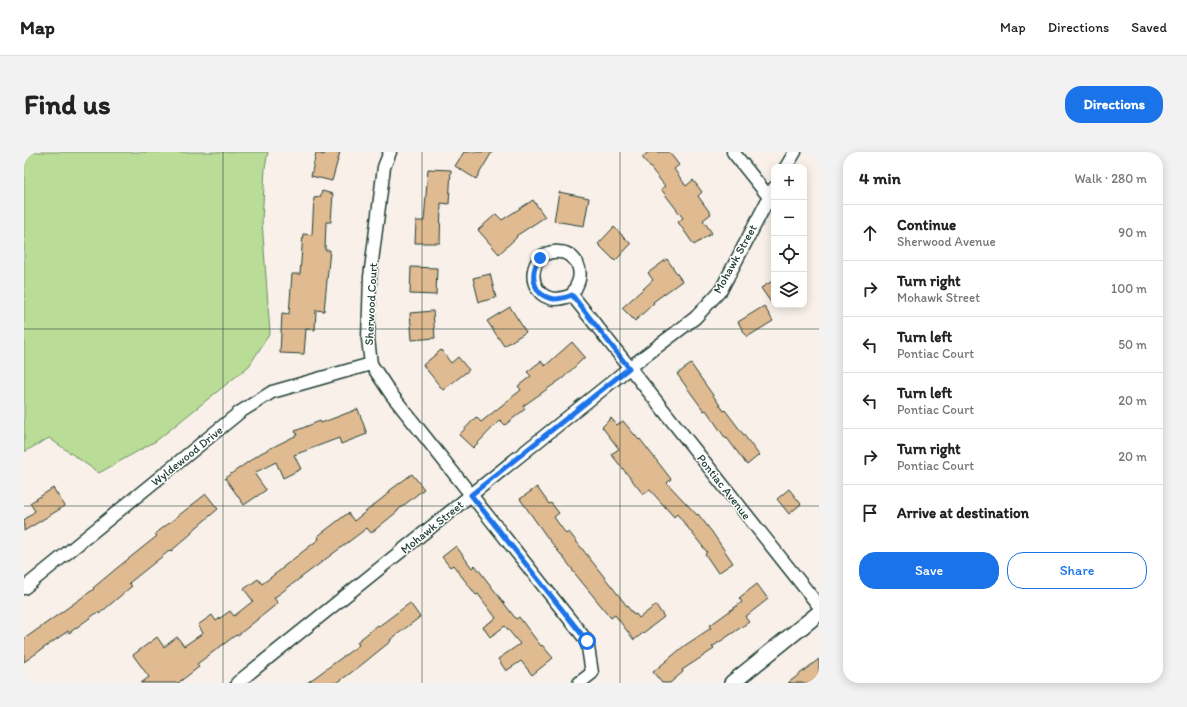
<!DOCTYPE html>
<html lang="en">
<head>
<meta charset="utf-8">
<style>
  body { margin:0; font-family:Itim,sans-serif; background:#f2f2f2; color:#222 }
  .controls { position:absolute; right:12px; top:12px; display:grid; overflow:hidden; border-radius:8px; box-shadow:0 2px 10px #0003 }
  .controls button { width:36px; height:36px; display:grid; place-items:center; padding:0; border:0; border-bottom:1px solid #e0e0e0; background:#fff; color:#222; font:20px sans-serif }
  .stop { position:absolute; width:12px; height:12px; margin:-9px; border:3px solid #1a73e8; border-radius:50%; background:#fff }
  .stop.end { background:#1a73e8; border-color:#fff; box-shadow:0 1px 4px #0008 }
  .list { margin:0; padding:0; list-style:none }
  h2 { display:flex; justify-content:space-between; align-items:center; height:52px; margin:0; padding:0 16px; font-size:17px }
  h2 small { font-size:13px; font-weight:400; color:#767676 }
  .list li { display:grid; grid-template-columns:26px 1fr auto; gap:12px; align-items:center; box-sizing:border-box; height:56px; padding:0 16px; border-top:1px solid #e0e0e0 }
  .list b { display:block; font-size:15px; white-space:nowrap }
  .list p { margin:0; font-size:13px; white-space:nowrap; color:#767676 }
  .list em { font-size:13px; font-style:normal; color:#767676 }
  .actions { display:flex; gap:8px; padding:12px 16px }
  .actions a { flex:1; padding:9px 0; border:1px solid #1a73e8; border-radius:16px; text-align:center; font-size:14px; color:#1a73e8 }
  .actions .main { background:#1a73e8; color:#fff }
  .icon { flex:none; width:22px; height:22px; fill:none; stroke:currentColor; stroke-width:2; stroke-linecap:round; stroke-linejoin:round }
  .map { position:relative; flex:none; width:795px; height:531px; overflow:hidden; border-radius:16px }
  header { display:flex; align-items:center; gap:24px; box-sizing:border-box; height:56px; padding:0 20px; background:#fff; border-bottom:1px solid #e0e0e0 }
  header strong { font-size:19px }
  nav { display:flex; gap:22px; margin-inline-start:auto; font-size:14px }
  .intro { display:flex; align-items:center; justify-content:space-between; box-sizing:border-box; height:96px; padding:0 24px }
  h1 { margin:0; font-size:28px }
  .button { padding:10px 18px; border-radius:16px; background:#1a73e8; color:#fff; font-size:14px; font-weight:700 }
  main { display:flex; gap:24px; padding:0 24px }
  aside { flex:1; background:#fff; border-radius:16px; box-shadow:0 2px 10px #0003 }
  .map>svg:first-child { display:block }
  .green { fill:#b9dc96; stroke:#6c8c65 }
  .building { fill:#e0ba91; stroke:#1f3d34 }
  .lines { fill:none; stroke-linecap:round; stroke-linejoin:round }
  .minor-casing { stroke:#1f3d34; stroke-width:15 }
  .tertiary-casing { stroke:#1f3d34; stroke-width:18 }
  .minor { stroke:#fff; stroke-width:12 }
  .tertiary { stroke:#fff; stroke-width:15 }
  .route { stroke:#1a73e8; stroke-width:5 }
  .grid { fill:none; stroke:#1f3d34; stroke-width:1; stroke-opacity:0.55 }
  .labels { text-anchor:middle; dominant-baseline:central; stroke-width:3; stroke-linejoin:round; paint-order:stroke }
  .street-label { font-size:12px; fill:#1f3d34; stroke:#fff }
</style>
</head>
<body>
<header>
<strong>Map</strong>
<nav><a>Map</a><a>Directions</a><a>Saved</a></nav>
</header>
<div class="intro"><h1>Find us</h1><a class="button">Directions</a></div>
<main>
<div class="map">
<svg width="795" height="531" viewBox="0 0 795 531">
  <rect width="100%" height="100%" fill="#f9f1e9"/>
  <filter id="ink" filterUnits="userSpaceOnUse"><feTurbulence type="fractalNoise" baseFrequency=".025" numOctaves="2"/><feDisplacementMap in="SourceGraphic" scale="8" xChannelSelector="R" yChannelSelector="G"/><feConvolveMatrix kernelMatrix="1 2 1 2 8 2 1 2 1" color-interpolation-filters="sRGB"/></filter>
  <g filter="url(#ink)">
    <path class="green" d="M 0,0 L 244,0 L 241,16 L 238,69 L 246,181 L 225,214 L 132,289 L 75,321 L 25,286 L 0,300 Z"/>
    <path class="building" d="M 301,0 L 316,0 L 308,29 L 287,24 L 292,1 L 300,3 Z
      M 440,0 L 468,0 L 452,27 L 431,14 Z
      M 625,0 L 645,0 L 655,13 L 650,17 L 662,34 L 669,28 L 678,40 L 674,44 L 687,62 L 679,68 L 688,81 L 670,93 L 654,70 L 659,66 L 637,37 L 641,34 L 618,5 Z
      M 404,17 L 427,18 L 425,52 L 417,51 L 416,91 L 391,91 L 392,69 L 400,69 Z
      M 298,39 L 309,42 L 307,70 L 302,70 L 301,98 L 306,98 L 300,159 L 292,158 L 291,178 L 282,177 L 280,202 L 256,201 L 258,161 L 265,162 L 268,122 L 276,122 L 279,82 L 288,83 L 290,46 L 296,45 Z
      M 535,40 L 565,46 L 560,74 L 530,69 Z
      M 509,48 L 521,65 L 492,84 L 493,85 L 475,102 L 454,78 L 472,62 L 478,68 Z
      M 590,75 L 607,92 L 591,109 L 574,92 Z
      M 643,107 L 658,129 L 629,150 L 630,151 L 611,169 L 598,156 L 629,128 L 624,121 Z
      M 387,115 L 413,116 L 412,143 L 386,142 Z
      M 466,122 L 472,146 L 455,150 L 449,126 Z
      M 750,128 L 750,155 L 737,136 Z
      M 740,154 L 749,169 L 723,185 L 714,170 Z
      M 486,155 L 502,180 L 480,194 L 463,169 Z
      M 409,159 L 411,186 L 388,188 L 386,161 Z
      M 548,190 L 561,205 L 539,226 L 499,254 L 501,257 L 481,273 L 476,268 L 449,296 L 435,283 L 452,265 L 457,270 L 497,238 L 494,234 L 507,224 L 503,220 L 517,209 L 521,214 Z
      M 417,198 L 427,211 L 434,205 L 445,218 L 419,238 L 399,213 Z
      M 667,212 L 700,259 L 701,258 L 735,303 L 723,313 L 703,286 L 702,287 L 682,258 L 680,259 L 653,222 Z
      M 334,257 L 343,282 L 317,292 L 315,286 L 270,303 L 277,317 L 259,326 L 252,310 L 230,321 L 242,338 L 220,353 L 201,326 L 237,301 L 273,283 L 271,279 L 296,269 L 297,271 Z
      M 587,266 L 593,273 L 599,269 L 615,288 L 616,287 L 647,327 L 643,331 L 673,363 L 674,362 L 688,380 L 709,411 L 694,421 L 681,402 L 683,400 L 653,362 L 650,365 L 626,338 L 619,342 L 587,302 L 595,297 L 578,275 Z
      M 388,322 L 400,337 L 374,358 L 374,359 L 347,381 L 343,376 L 250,446 L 254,451 L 213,484 L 212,483 L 173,512 L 175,515 L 154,531 L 117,531 L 125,525 L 109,503 L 133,485 L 140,495 L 153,485 L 160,494 L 179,481 L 174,473 L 188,463 L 192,469 L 206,459 L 210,464 L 229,449 L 220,437 L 234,427 L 238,432 L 259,416 L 259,415 L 295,387 L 294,384 L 324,361 L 330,369 L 366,340 L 365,339 Z
      M 513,335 L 525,352 L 527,351 L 535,361 L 530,365 L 542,382 L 545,380 L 610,463 L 612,462 L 615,466 L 632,453 L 640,465 L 610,488 L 591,463 L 587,466 L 548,418 L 549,418 L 523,385 L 496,347 Z
      M 29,336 L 41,354 L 0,379 L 0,368 L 11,359 L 6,351 Z
      M 765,337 L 777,352 L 765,362 L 753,347 Z
      M 182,342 L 194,357 L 167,380 L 168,381 L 146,400 L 145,399 L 105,431 L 108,434 L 75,462 L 74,460 L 45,481 L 44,479 L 0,510 L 0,487 L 70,437 L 69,436 L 93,416 L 133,384 L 131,382 Z
      M 432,394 L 448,416 L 451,413 L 492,467 L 495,465 L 517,494 L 518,493 L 529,506 L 508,523 L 497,509 L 482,519 L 474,507 L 496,492 L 481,474 L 466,485 L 459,475 L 472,466 L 454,442 L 452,443 L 429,413 L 426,415 L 418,405 Z
      M 733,432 L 744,447 L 721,465 L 725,470 L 688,495 L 690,497 L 658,518 L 659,520 L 646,531 L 638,531 L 629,520 L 660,494 L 687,476 L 685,474 L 718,450 L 715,446 Z
      M 386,451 L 396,465 L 366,488 L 367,489 L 336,514 L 313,531 L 283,531 L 335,493 L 333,490 L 354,473 L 355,474 Z
      M 795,507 L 795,531 L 764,531 Z"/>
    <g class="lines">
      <g class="minor-casing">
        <path id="minor" d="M 366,0 L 360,15 L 346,125 L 344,187 L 347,212 L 367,242 L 563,489 L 568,521 L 555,531
          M 709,0 L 745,45
          M 762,15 L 771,0
          M 548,143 C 554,132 559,123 553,111 C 549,105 543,100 535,100 C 504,97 500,143 530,147 C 536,147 543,145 548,143 L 795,454
          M 0,436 L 216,260 L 248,240 L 347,212
          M 213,531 L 605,216 L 671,166 L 697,138 L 750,36"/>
      </g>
      <g class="tertiary-casing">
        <path id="tertiary" d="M 708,531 L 795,461"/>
      </g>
      <use href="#minor" class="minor"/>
      <use href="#tertiary" class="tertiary"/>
    </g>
  </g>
  <g class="lines" filter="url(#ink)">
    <path class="route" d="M 516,106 C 505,121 508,144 530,147 C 536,147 543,145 548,143 L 605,216 L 447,343 L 563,489"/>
  </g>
  <path class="grid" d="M 199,0 L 199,531M 398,0 L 398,531M 596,0 L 596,531M 0,177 L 795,177M 0,354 L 795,354"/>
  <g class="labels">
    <g class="street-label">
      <text transform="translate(711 107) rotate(-61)">Mohawk Street</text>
      <text transform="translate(347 152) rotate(-87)">Sherwood Court</text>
      <text transform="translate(163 304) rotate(-39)">Wyldewood Drive</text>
      <text transform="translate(700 335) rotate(52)">Pontiac Avenue</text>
      <text transform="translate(408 375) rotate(-39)">Mohawk Street</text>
    </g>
  </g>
</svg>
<div class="controls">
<button>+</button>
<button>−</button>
<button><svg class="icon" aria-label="locate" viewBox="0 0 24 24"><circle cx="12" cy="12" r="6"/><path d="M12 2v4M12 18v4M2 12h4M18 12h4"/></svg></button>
<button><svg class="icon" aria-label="layers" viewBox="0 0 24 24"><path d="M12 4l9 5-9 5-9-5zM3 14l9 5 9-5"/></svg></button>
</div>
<div class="stop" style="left:563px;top:489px"></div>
<div class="stop end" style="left:516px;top:106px"></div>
</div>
<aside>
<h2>4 min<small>Walk · 280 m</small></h2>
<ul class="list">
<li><svg class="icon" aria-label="ahead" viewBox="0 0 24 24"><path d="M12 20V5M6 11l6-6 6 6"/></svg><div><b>Continue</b><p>Sherwood Avenue</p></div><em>90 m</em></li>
<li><svg class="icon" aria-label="right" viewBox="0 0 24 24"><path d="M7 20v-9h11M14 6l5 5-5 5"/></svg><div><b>Turn right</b><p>Mohawk Street</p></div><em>100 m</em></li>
<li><svg class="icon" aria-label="left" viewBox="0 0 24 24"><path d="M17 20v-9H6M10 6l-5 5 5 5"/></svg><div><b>Turn left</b><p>Pontiac Court</p></div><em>50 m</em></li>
<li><svg class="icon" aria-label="left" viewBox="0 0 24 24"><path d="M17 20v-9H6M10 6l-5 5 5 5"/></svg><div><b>Turn left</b><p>Pontiac Court</p></div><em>20 m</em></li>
<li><svg class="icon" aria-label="right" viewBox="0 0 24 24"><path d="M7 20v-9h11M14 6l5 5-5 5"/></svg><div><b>Turn right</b><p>Pontiac Court</p></div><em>20 m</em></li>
<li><svg class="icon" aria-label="arrive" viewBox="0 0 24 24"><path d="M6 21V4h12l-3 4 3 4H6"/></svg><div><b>Arrive at destination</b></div></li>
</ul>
<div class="actions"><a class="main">Save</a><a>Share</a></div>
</aside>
</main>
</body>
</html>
